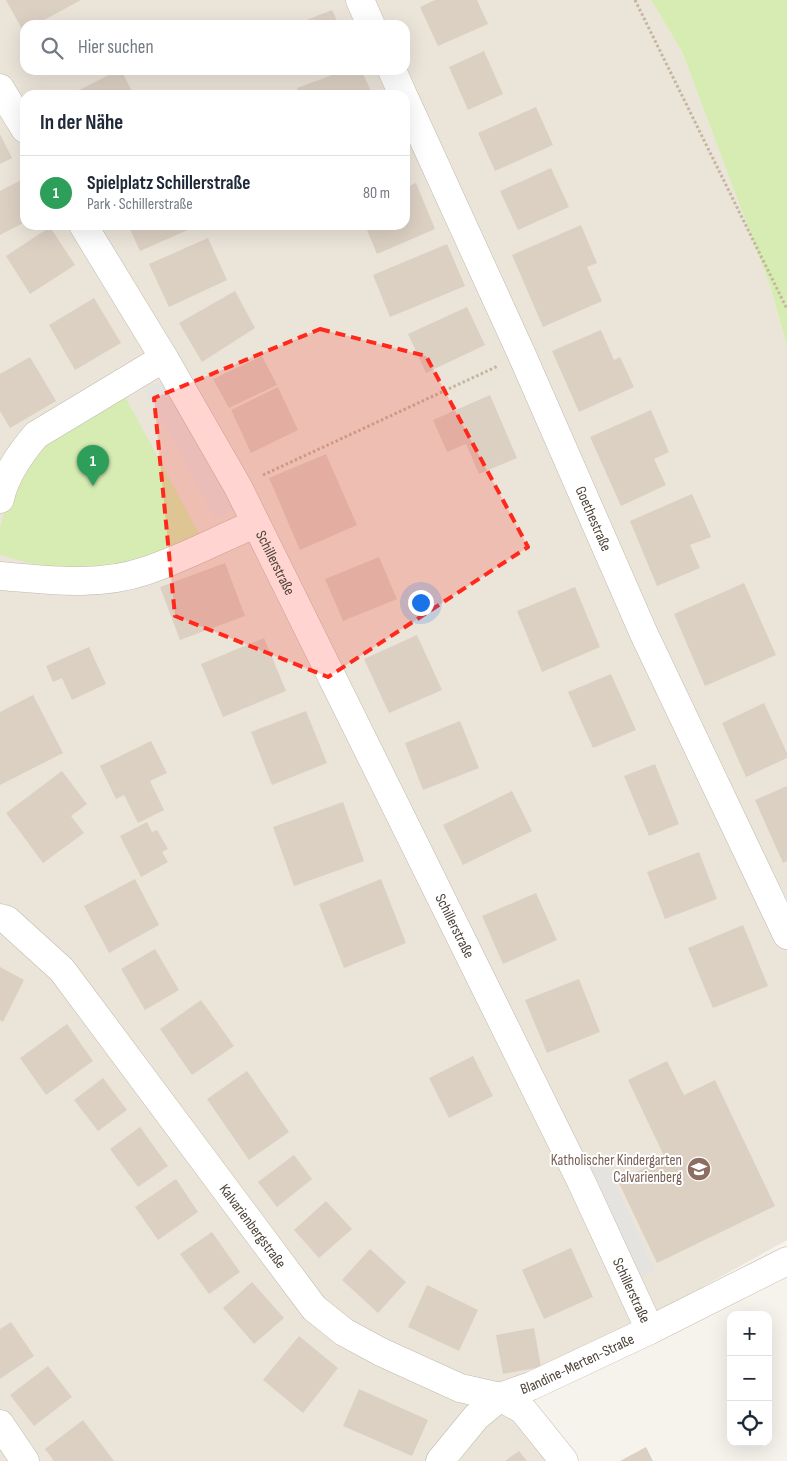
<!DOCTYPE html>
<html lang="de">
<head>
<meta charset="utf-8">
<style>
  body { margin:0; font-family:"Sofia Sans Condensed",sans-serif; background:#f2f2f3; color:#1f2937 }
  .controls { position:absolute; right:15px; bottom:15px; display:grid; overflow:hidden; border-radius:10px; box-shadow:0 5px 20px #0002 }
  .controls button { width:45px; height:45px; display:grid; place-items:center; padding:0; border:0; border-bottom:1px solid #e0e1e3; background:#fff; color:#1f2937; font:25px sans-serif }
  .you { position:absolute; left:420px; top:602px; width:18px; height:18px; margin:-12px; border:4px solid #fff; border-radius:50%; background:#1a73e8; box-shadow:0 0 0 8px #1a73e833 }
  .badge { display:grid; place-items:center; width:32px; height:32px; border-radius:50%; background:#0f766e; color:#fff; font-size:16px; font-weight:700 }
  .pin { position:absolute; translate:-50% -41px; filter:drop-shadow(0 1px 2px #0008) }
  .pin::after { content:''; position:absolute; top:26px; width:18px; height:15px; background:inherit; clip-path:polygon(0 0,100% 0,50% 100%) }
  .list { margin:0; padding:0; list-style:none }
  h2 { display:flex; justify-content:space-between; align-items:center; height:65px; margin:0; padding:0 20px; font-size:21px }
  h2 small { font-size:16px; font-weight:400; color:#747a83 }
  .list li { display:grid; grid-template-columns:32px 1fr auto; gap:15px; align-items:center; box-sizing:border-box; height:75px; padding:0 20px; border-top:1px solid #e0e1e3 }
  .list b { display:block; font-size:19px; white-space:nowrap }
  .list p { margin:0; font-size:16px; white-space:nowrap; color:#747a83 }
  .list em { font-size:16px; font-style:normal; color:#747a83 }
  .icon { flex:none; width:28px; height:28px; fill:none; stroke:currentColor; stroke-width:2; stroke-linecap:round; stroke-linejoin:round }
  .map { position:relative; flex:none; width:787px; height:1461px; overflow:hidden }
  .search { position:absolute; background:#fff; box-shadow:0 5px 20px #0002; left:20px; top:20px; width:390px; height:55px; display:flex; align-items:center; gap:12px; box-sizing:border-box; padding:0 18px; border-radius:15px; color:#747a83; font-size:19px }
  .panel { position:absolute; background:#fff; box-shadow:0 5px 20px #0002; left:20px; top:90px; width:390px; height:140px; border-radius:15px }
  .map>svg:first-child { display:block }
  .residential { fill:#ebe4d9; fill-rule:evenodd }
  .green { fill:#d7ecb3 }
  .parking { fill:#e5e3e0 }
  .building { fill:#dcd0c3 }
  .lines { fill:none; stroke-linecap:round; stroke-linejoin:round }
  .minor-casing { stroke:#c3b9ad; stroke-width:29 }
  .path { stroke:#c5b49e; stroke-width:3; stroke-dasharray:2.5 2.5; stroke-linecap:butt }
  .minor { stroke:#fff; stroke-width:28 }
  .marked { fill:#ff281a; fill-opacity:0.2; stroke:#ff281a; stroke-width:4; stroke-dasharray:10 6; stroke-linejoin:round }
  .labels { text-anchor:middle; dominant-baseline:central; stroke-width:4; stroke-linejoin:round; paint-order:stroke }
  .street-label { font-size:15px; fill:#4c4238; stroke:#fff }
  .education-label { font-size:15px; fill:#785e54; stroke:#fff; text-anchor:end }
</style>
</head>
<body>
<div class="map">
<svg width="787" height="1461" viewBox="0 0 787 1461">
  <rect width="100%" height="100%" fill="#f6f2ec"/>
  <path class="residential" d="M 0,0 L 651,0 L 682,52 L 770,286 L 787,346 L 787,1240 L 522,1387 L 579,1461 L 0,1461 ZM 25,25 L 405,25 L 405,70 L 25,70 ZM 25,95 L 405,95 L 405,225 L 25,225 Z"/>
  <path class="green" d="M 651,0 L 787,0 L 787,346 L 770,286 L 682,52 Z
    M 122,391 L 201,537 L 132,566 L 58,571 L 0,555 L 0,528 L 8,496 L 41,443 Z"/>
  <path class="parking" d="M 165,379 L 236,509 L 216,520 L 145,390 Z
    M 603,1156 L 655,1271 L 636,1280 L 583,1165 Z"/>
  <path class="building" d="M 6,0 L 81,0 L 35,25 L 25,25 L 23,31 Z
    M 435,0 L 477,0 L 488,24 L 438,46 L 420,7 Z
    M 332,10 L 339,25 L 294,25 Z
    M 484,51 L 503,94 L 468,110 L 449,67 Z
    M 119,70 L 121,70 L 134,95 L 69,95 Z
    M 346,70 L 361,70 L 373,95 L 300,95 L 297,88 Z
    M 536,107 L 553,145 L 495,171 L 478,133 Z
    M 0,134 L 12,158 L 0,164 Z
    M 551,168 L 569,207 L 518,230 L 500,191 Z
    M 25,178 L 25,222 L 0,235 L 0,191 Z
    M 416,183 L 435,229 L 377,254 L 365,225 L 405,225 L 405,188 Z
    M 128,225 L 199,225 L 140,251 Z
    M 581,225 L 597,263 L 587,267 L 602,301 L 543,327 L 512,255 Z
    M 50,227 L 75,265 L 30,294 L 6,256 Z
    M 208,238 L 227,280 L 169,307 L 149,264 Z
    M 447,244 L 465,286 L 390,317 L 373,275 Z
    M 235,291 L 255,328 L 202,362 L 179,323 Z
    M 94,298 L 121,343 L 75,370 L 49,325 Z
    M 467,307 L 485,345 L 426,373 L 408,334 Z
    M 601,330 L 614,360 L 620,357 L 634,387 L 579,412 L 552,351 Z
    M 262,356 L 277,385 L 229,408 L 213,379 Z
    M 30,357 L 56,401 L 10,428 L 0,411 L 0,374 Z
    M 278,387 L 298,430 L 251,453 L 231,410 Z
    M 490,395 L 517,458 L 479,474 L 466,444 L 447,452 L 433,420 Z
    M 651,410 L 669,452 L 654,459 L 666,485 L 621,506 L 590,437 Z
    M 326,454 L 357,525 L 300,550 L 269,478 Z
    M 692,494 L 711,537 L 690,545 L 700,568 L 657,586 L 630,521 Z
    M 379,557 L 397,599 L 343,621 L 325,579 Z
    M 225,563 L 245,616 L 180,640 L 160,587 Z
    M 744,583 L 776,655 L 705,686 L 674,614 Z
    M 575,587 L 600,647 L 542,672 L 517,611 Z
    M 417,635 L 442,690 L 389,713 L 364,659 Z
    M 264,638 L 286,691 L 223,717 L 201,664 Z
    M 89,647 L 106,684 L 72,700 L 62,678 L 53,682 L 46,666 Z
    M 611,674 L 636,730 L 593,748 L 568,692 Z
    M 33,695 L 63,753 L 0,785 L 0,712 Z
    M 764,703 L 787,753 L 787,758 L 746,777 L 722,723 Z
    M 306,711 L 327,763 L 272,785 L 251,732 Z
    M 460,721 L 479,768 L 423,790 L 405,743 Z
    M 151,741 L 167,773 L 150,781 L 164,810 L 138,823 L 124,795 L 116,799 L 100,766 Z
    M 655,764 L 679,824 L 649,836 L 624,776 Z
    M 62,771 L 87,804 L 71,816 L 84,833 L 43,863 L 6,813 Z
    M 787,786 L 787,861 L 783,863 L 755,800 Z
    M 512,791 L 532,831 L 463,865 L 443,825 Z
    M 343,802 L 364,861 L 294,886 L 273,827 Z
    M 147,822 L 152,832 L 157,830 L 168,849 L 162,852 L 168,862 L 141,877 L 120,836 Z
    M 699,852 L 717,899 L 665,919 L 647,872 Z
    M 135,879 L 159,925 L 109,953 L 84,906 Z
    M 381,879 L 406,943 L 344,968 L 319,904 Z
    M 536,893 L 557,940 L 503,964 L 482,916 Z
    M 743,925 L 768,986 L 713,1008 L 688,948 Z
    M 155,949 L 179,990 L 145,1010 L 121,969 Z
    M 0,967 L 24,980 L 3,1022 L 0,1020 Z
    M 579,979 L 600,1032 L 547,1053 L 525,1000 Z
    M 201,1000 L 234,1046 L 192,1075 L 160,1029 Z
    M 67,1024 L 93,1061 L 46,1095 L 20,1058 Z
    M 473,1056 L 493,1096 L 449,1118 L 429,1078 Z
    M 667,1061 L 684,1095 L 715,1080 L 775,1206 L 657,1263 L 618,1181 L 665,1158 L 628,1080 Z
    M 247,1071 L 289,1132 L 249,1160 L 207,1099 Z
    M 103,1078 L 127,1110 L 98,1131 L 74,1100 Z
    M 140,1127 L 168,1166 L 138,1187 L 110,1149 Z
    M 294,1155 L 312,1179 L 277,1207 L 258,1182 Z
    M 176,1179 L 198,1212 L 158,1240 L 135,1207 Z
    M 326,1201 L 352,1229 L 319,1258 L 294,1230 Z
    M 212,1232 L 240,1272 L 209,1294 L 180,1254 Z
    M 571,1248 L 593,1297 L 544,1319 L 522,1270 Z
    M 370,1249 L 406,1282 L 378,1313 L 342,1280 Z
    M 252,1282 L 284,1318 L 254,1344 L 223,1308 Z
    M 427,1285 L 478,1310 L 459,1351 L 408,1327 Z
    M 11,1322 L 34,1356 L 0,1379 L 0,1329 Z
    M 534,1328 L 541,1367 L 503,1374 L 496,1335 Z
    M 299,1336 L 338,1368 L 303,1413 L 263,1380 Z
    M 48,1366 L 72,1397 L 34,1426 L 10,1395 Z
    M 359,1389 L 428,1420 L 412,1456 L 343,1426 Z
    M 83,1420 L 114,1461 L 54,1461 L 45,1449 Z
    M 646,1447 L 653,1461 L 620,1461 Z
    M 519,1451 L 527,1461 L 505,1461 Z"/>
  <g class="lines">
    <g class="minor-casing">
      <g id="minor">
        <path d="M 360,0 L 371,25"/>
        <path d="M 392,70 L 403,95"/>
        <path d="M 0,88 L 25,129"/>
        <path id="s1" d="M 405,99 L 522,355 L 644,634 L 787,935"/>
        <path id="s2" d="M 83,225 L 164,358 L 238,487 L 581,1181 L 650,1330"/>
        <path d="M 0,499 C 5,475 20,454 36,435 L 164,358"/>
        <path d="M 0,576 C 48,580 98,587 145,571 C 182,559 219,539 255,524"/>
        <path id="s3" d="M 0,918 L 7,920 L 62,970 L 314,1308 L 344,1332 L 381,1352 L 460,1388 L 500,1397 L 523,1410 L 564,1461"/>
        <path d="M 0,1424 L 25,1461"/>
        <path id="s4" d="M 440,1461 L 476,1417 L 500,1397 L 531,1386 L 650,1330 L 787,1261"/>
      </g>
    </g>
    <path class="path" d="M 635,0 L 787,309
      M 263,475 L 498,366"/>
    <use href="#minor" class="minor"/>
  </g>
  <path class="marked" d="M 320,329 L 426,356 L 528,547 L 328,677 L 175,616 L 154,398 Z"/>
  <defs>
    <g id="school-disc" transform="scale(1.25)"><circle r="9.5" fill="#8d6e63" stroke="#fff"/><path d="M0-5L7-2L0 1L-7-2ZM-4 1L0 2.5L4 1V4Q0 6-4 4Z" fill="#fff"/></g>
  </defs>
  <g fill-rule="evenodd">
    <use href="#school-disc" x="699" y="1169"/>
  </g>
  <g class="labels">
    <g class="street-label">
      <text stroke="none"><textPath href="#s1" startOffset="460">Goethestraße</textPath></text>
      <text stroke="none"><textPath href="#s2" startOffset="389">Schillerstraße</textPath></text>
      <text stroke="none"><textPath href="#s2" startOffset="794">Schillerstraße</textPath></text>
      <text stroke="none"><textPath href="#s3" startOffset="401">Kalvarienbergstraße</textPath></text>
      <text stroke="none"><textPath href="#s2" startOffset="1199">Schillerstraße</textPath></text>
      <text stroke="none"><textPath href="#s4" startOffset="172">Blandine-Merten-Straße</textPath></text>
    </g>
    <g class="education-label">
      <text x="682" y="1160">Katholischer Kindergarten<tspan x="682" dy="17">Calvarienberg</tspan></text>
    </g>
  </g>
</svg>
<div class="controls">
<button>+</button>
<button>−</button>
<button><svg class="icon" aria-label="locate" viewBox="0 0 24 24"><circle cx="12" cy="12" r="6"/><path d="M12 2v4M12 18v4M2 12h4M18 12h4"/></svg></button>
</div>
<div class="you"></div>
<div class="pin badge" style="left:93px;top:486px;background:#2e9e5b">1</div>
<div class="search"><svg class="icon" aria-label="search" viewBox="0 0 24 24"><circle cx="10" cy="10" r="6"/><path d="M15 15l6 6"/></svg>Hier suchen</div>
<section class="panel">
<h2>In der Nähe<small></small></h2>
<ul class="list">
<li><span class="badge" style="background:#2e9e5b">1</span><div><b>Spielplatz Schillerstraße</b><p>Park · Schillerstraße</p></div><em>80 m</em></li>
</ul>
</section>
</div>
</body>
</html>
